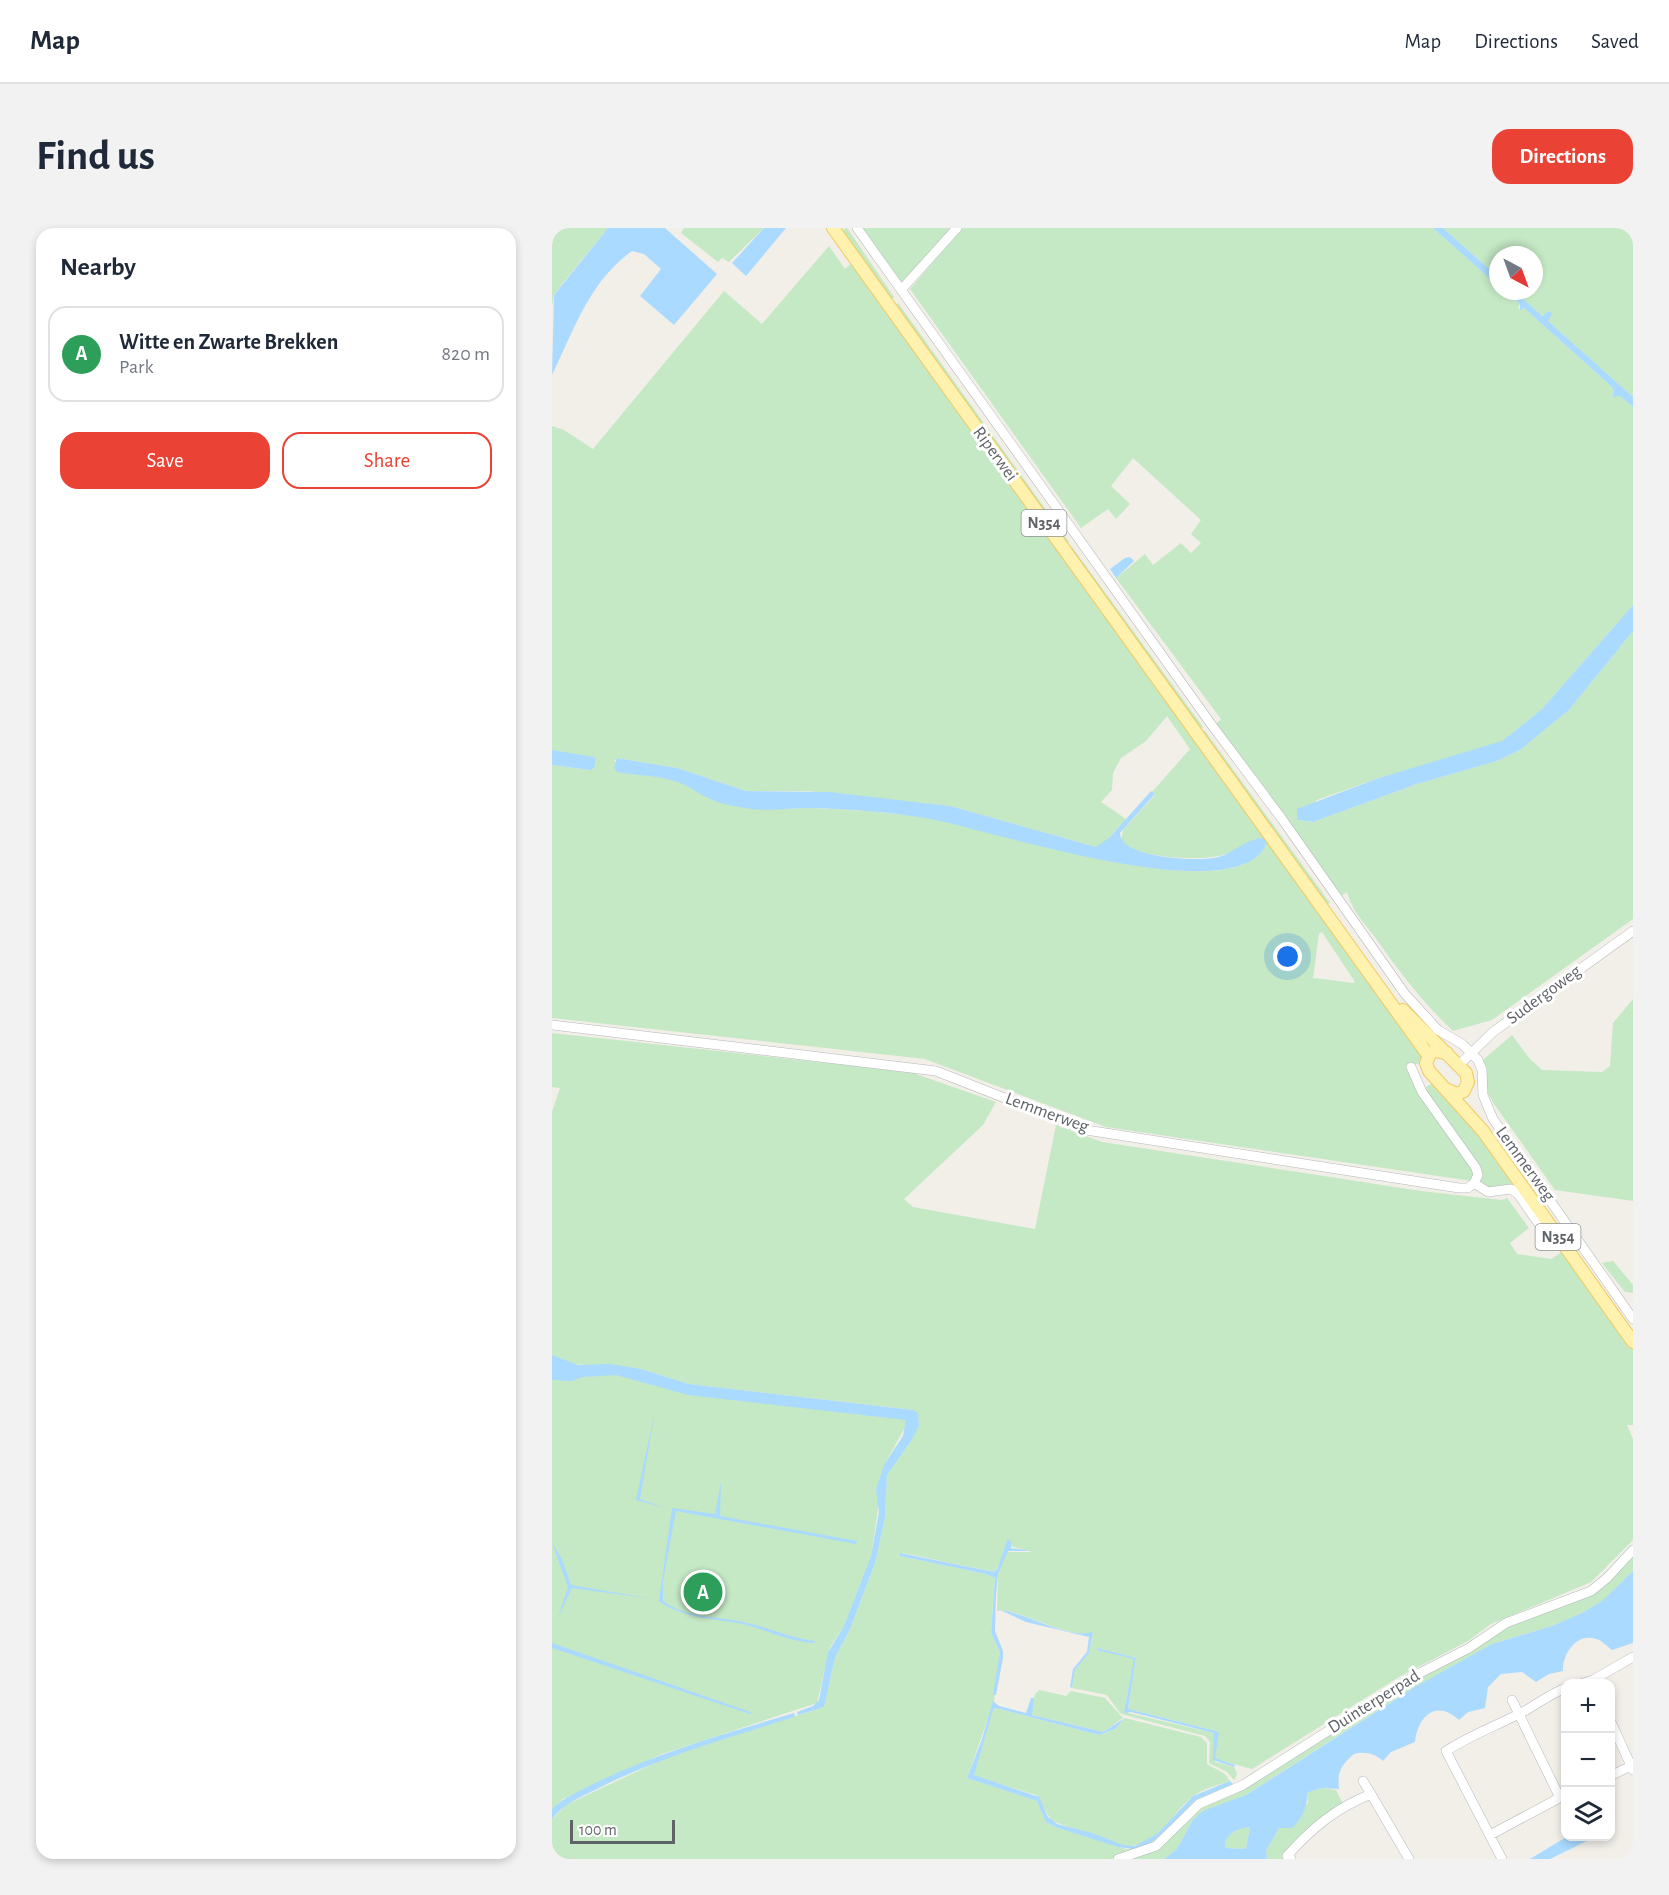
<!DOCTYPE html>
<html lang="en">
<head>
<meta charset="utf-8">
<style>
  body { margin:0; font-family:"Alegreya Sans",sans-serif; background:#f2f2f3; color:#1f2937 }
  .controls { position:absolute; right:18px; bottom:18px; display:grid; overflow:hidden; border-radius:12px; box-shadow:0 3px 9px #0003 }
  .controls button { width:54px; height:54px; display:grid; place-items:center; padding:0; border:0; border-bottom:2px solid #e0e1e3; background:#fff; color:#1f2937; font:30px sans-serif }
  .compass { position:absolute; left:937px; top:18px; width:54px; height:54px; border-radius:50%; background:#fff; box-shadow:0 3px 9px #0003; rotate:139deg }
  .scale { position:absolute; left:18px; bottom:15px; width:105px; box-sizing:border-box; padding-left:6px; border:3px solid #5f6368; border-top:0; font-size:16px; line-height:21px; white-space:nowrap; color:#5f6368; -webkit-text-stroke:4px #fff; paint-order:stroke }
  .you { position:absolute; left:736px; top:729px; width:21px; height:21px; margin:-15px; border:4px solid #fff; border-radius:50%; background:#1a73e8; box-shadow:0 0 0 9px #1a73e833 }
  .badge { display:grid; place-items:center; width:39px; height:39px; border-radius:50%; background:#ea4335; color:#fff; font-size:20px; font-weight:700 }
  .pin { position:absolute; translate:-50% -50%; border:3px solid #fff; box-shadow:0 2px 6px #0006 }
  .list { margin:0; padding:0; list-style:none }
  h2 { display:flex; justify-content:space-between; align-items:center; height:78px; margin:0; padding:0 24px; font-size:26px }
  h2 small { font-size:20px; font-weight:400; color:#747a83 }
  .list li { display:grid; grid-template-columns:39px 1fr auto; gap:18px; align-items:center; box-sizing:border-box; height:96px; margin:0 12px 12px; padding:0 12px; border:2px solid #e0e1e3; border-radius:18px }
  .list b { display:block; font-size:22px; white-space:nowrap }
  .list p { margin:0; font-size:20px; white-space:nowrap; color:#747a83 }
  .list em { font-size:20px; font-style:normal; color:#747a83 }
  .actions { display:flex; gap:12px; padding:18px 24px }
  .actions a { flex:1; padding:14px 0; border:2px solid #ea4335; border-radius:18px; text-align:center; font-size:21px; color:#ea4335 }
  .actions .main { background:#ea4335; color:#fff }
  .icon { flex:none; width:33px; height:33px; fill:none; stroke:currentColor; stroke-width:2; stroke-linecap:round; stroke-linejoin:round }
  .map { position:relative; flex:none; width:1081px; height:1631px; overflow:hidden; border-radius:18px }
  header { display:flex; align-items:center; gap:36px; box-sizing:border-box; height:84px; padding:0 30px; background:#fff; border-bottom:2px solid #e0e1e3 }
  header strong { font-size:28px }
  nav { display:flex; gap:33px; margin-inline-start:auto; font-size:21px }
  .intro { display:flex; align-items:center; justify-content:space-between; box-sizing:border-box; height:144px; padding:0 36px }
  h1 { margin:0; font-size:42px }
  .button { padding:15px 27px; border-radius:18px; background:#ea4335; color:#fff; font-size:21px; font-weight:700 }
  main { display:flex; gap:36px; padding:0 36px }
  aside { flex:1; background:#fff; border-radius:18px; box-shadow:0 3px 9px #0003 }
  .map>svg:first-child { display:block }
  .green { fill:#c5e8c5; fill-rule:evenodd }
  .water { fill:#aadaff; fill-rule:evenodd }
  .lines { fill:none; stroke-linecap:round; stroke-linejoin:round }
  .minor-casing { stroke:#b5b8bc; stroke-width:10 }
  .major-casing { stroke:#f2c960; stroke-width:14 }
  .minor { stroke:#fff; stroke-width:9 }
  .major { stroke:#fff2af; stroke-width:12 }
  .labels { text-anchor:middle; dominant-baseline:central; stroke-width:6; stroke-linejoin:round; paint-order:stroke }
  .shield { fill:#fff; stroke:#8f9295; stroke-width:1.5 }
  .shield-label { font-size:16px; font-weight:bold; fill:#5f6368 }
  .street-label { font-size:18px; fill:#5f6368; stroke:#fff }
</style>
</head>
<body>
<header>
<strong>Map</strong>
<nav><a>Map</a><a>Directions</a><a>Saved</a></nav>
</header>
<div class="intro"><h1>Find us</h1><a class="button">Directions</a></div>
<main>
<aside>
<h2>Nearby<small></small></h2>
<ul class="list">
<li><span class="badge" style="background:#2e9e5b">A</span><div><b>Witte en Zwarte Brekken</b><p>Park</p></div><em>820 m</em></li>
</ul>
<div class="actions"><a class="main">Save</a><a>Share</a></div>
</aside>
<div class="map">
<svg width="1081" height="1631" viewBox="0 0 1081 1631">
  <rect width="100%" height="100%" fill="#f1efe8"/>
  <path class="green" d="M 0,0 L 56,0 L 10,56 L 2,67 L 0,78 Z
    M 132,0 L 212,0 L 177,34 L 170,30 L 166,34 L 129,5 Z
    M 295,0 L 342,69 L 338,73 L 288,3 Z
    M 308,0 L 402,0 L 349,57 Z
    M 411,0 L 881,0 L 946,58 L 946,63 L 953,63 L 968,76 L 966,81 L 972,80 L 1060,159 L 1062,163 L 1060,168 L 1068,168 L 1081,179 L 1081,377 L 990,481 L 950,513 L 932,521 L 827,550 L 765,572 L 745,592 L 761,594 L 865,556 L 945,533 L 968,522 L 1017,482 L 1081,403 L 1081,691 L 940,792 L 901,803 C 870,774 846,742 822,708 C 812,695 799,681 795,664 L 789,668 L 664,496 L 669,491 L 564,350 L 593,326 L 601,337 L 629,315 L 639,325 L 649,315 L 639,306 L 649,292 L 581,230 L 559,258 L 578,276 L 564,291 L 556,281 L 529,300 L 358,61 Z
    M 891,0 L 1081,0 L 1081,169 L 996,93 L 997,84 L 989,88 L 962,63 L 982,63 L 982,27 L 946,27 L 946,49 Z
    M 277,18 L 293,41 L 300,34 L 712,610 C 698,610 687,622 674,626 C 652,634 585,631 569,613 L 571,602 L 603,567 L 600,564 L 638,521 L 615,488 L 594,513 L 569,530 L 561,545 L 560,562 L 549,574 L 574,591 L 552,615 L 544,619 L 398,578 L 256,563 L 194,563 L 125,540 L 66,530 L 62,533 C 84,540 106,546 127,554 C 145,561 161,572 181,577 C 206,584 232,580 257,580 C 295,581 333,584 370,589 C 430,597 689,689 715,614 L 871,821 L 870,835 L 856,838 L 922,943 L 920,953 L 554,899 L 373,831 L 0,790 L 0,537 L 38,542 L 44,532 L 0,522 L 0,198 L 12,202 L 41,221 L 172,63 L 210,96 ZM 770,704 L 803,754 L 802,755 L 761,750 L 767,706 Z
    M 346,75 L 517,314 L 513,317 L 343,79 Z
    M 520,319 L 651,499 L 646,503 L 517,321 Z
    M 653,503 L 778,675 L 772,677 L 648,505 Z
    M 1081,771 L 1081,973 L 1003,962 L 942,876 L 936,865 L 931,832 L 960,807 L 978,831 L 990,842 L 1050,844 L 1058,838 L 1061,795 Z
    M 0,805 L 358,844 L 444,874 L 431,897 L 352,971 L 361,979 L 483,1001 L 504,897 L 550,914 L 869,963 L 950,972 L 955,970 L 977,1000 L 958,1015 L 965,1026 L 999,1031 L 1011,1023 L 1081,1120 L 1081,1197 L 1075,1197 L 1081,1211 L 1081,1312 L 1039,1354 L 939,1396 L 916,1413 L 847,1449 L 700,1541 L 663,1531 L 664,1503 L 576,1481 L 584,1430 L 546,1420 L 546,1422 L 583,1431 L 574,1473 L 576,1485 L 662,1505 L 663,1534 L 682,1539 L 685,1546 L 682,1552 L 675,1544 L 657,1535 L 658,1514 L 653,1508 L 573,1487 L 568,1485 L 555,1467 L 520,1460 L 523,1442 L 537,1425 L 541,1404 C 518,1413 463,1378 445,1383 L 446,1346 L 455,1324 L 480,1324 L 458,1318 C 448,1324 451,1337 442,1344 L 351,1325 L 348,1328 L 434,1346 L 443,1350 L 439,1405 L 448,1424 L 442,1473 L 415,1550 L 486,1573 L 494,1594 L 503,1599 L 574,1621 L 581,1621 L 616,1602 L 627,1587 L 643,1572 L 681,1556 L 682,1559 L 660,1568 L 617,1605 L 586,1624 L 559,1631 L 0,1631 L 0,1591 L 14,1577 L 122,1526 L 272,1479 L 283,1430 L 299,1399 L 324,1332 L 333,1289 L 335,1247 L 359,1213 L 361,1182 L 137,1156 L 89,1141 L 21,1136 L 63,1146 L 353,1188 L 355,1196 L 333,1235 L 319,1328 L 291,1400 L 278,1419 L 265,1475 L 110,1526 L 11,1571 L 0,1581 L 0,884 L 8,860 L 0,859 Z
    M 881,855 L 912,885 L 966,959 L 938,962 L 928,956 L 929,947 L 875,865 L 874,859 Z
    M 1061,1033 L 1081,1057 L 1081,1065 L 1073,1064 L 1050,1035 Z
    M 1081,1325 L 1081,1343 L 1050,1374 L 1030,1385 L 1000,1398 L 940,1416 L 842,1472 L 694,1567 L 640,1593 L 625,1621 L 612,1631 L 573,1631 L 587,1627 L 638,1585 L 701,1554 L 948,1400 L 1018,1374 Z
    M 487,1462 L 514,1468 L 519,1463 L 553,1470 L 571,1490 L 551,1504 L 480,1487 L 478,1484 L 483,1466 Z
    M 444,1480 L 547,1507 L 563,1501 L 573,1490 L 649,1509 L 655,1515 L 655,1536 L 673,1546 L 678,1553 C 665,1558 651,1560 640,1569 C 617,1587 602,1627 566,1616 L 500,1593 L 484,1567 L 423,1548 L 422,1545 L 441,1482 Z
    M 769,1560 L 784,1562 L 791,1576 L 766,1593 L 738,1631 L 715,1631 L 714,1623 L 727,1600 L 735,1600 L 756,1575 L 755,1565 Z
    M 698,1599 L 694,1621 L 673,1620 C 673,1605 685,1601 698,1599 Z"/>
  <path class="water" d="M 56,0 L 113,0 L 165,46 L 122,97 L 88,68 L 109,41 L 92,26 L 80,23 C 37,54 22,102 0,147 L 2,67 Z
    M 212,0 L 234,0 L 194,48 L 180,35 Z
    M 881,0 L 891,0 L 946,49 L 946,58 Z
    M 953,63 L 962,63 L 990,88 L 997,83 L 1000,86 L 996,93 L 1081,169 L 1081,179 L 1068,168 L 1060,169 L 1062,163 L 1060,159 L 972,80 L 968,82 L 968,76 Z
    M 578,329 L 582,333 L 564,350 L 558,341 L 573,330 Z
    M 1081,377 L 1081,403 L 1017,482 L 968,522 L 945,533 L 865,556 L 761,594 L 745,592 L 745,581 L 827,550 L 950,513 L 990,481 Z
    M 0,522 L 42,529 L 44,531 L 42,540 L 38,542 L 0,537 Z
    M 65,530 L 125,540 L 194,563 L 277,564 L 398,578 L 544,619 L 557,610 L 599,563 L 603,566 L 568,605 C 568,630 642,633 661,630 C 680,628 693,610 712,610 L 715,614 C 690,688 431,599 373,590 C 336,584 297,581 260,580 C 240,580 220,583 200,581 C 184,579 167,576 152,568 C 144,564 137,558 128,555 C 109,547 86,548 65,544 L 62,540 Z
    M 0,1127 L 26,1137 L 58,1136 L 89,1141 L 137,1156 L 361,1182 L 366,1185 L 367,1198 L 359,1213 L 335,1247 L 333,1289 L 324,1332 L 299,1399 L 283,1430 L 272,1479 L 246,1487 L 245,1484 L 261,1478 L 267,1472 L 276,1424 L 291,1400 L 319,1328 L 327,1284 L 324,1261 L 333,1235 L 351,1208 L 354,1192 L 136,1167 L 64,1147 L 31,1149 L 20,1153 L 0,1152 Z
    M 103,1183 L 88,1271 L 113,1280 L 84,1272 Z
    M 169,1254 L 168,1288 L 305,1313 L 304,1316 L 124,1283 L 111,1353 L 111,1373 C 134,1390 164,1388 191,1394 C 215,1399 238,1410 263,1413 L 262,1415 C 238,1414 215,1402 191,1396 C 162,1390 132,1391 107,1373 L 120,1280 L 163,1286 Z
    M 455,1312 L 459,1313 L 459,1320 L 480,1323 L 456,1323 L 446,1346 L 444,1367 L 443,1403 L 451,1423 L 451,1430 L 444,1467 L 441,1467 L 448,1424 L 439,1405 L 443,1350 L 434,1346 L 348,1328 L 348,1325 L 442,1344 L 446,1340 Z
    M 0,1315 L 10,1331 L 19,1357 L 101,1371 L 20,1360 L 6,1390 L 16,1359 Z
    M 1081,1343 L 1081,1415 L 1060,1422 C 1055,1418 1049,1412 1044,1411 C 1024,1404 1010,1427 1011,1443 L 997,1446 L 984,1454 L 970,1444 L 949,1446 L 936,1459 L 933,1480 L 916,1484 L 907,1492 C 884,1471 866,1488 863,1514 L 839,1524 L 831,1533 C 823,1525 812,1523 802,1526 C 789,1537 785,1544 787,1561 L 769,1560 L 755,1565 C 756,1579 750,1591 740,1600 L 727,1600 L 714,1623 L 715,1631 L 612,1631 L 625,1621 L 640,1593 L 651,1583 L 694,1567 L 863,1459 L 940,1416 L 1000,1398 L 1030,1385 L 1050,1373 ZM 698,1599 L 694,1621 L 673,1620 C 673,1605 685,1601 698,1599 Z
    M 448,1382 C 475,1385 515,1411 541,1404 L 537,1425 L 523,1442 L 520,1460 L 518,1459 L 521,1441 L 535,1424 L 537,1409 L 474,1394 Z
    M 0,1415 L 201,1485 L 198,1486 L 0,1420 Z
    M 546,1420 L 584,1430 L 576,1481 L 664,1503 L 667,1505 L 663,1530 L 683,1537 L 682,1539 L 661,1532 L 662,1505 L 579,1484 L 572,1485 L 582,1431 L 545,1422 Z
    M 479,1470 L 482,1470 L 480,1487 L 551,1504 L 573,1490 L 563,1501 L 547,1507 L 444,1480 L 441,1482 L 422,1547 L 487,1569 L 496,1589 L 505,1596 L 540,1605 L 571,1617 L 583,1618 L 605,1606 L 641,1568 L 678,1553 L 681,1556 L 643,1572 L 609,1607 L 595,1617 L 581,1621 L 566,1619 L 503,1599 L 494,1594 L 485,1573 L 415,1550 L 430,1511 L 441,1473 L 447,1478 L 474,1485 Z
    M 242,1485 L 243,1488 L 239,1490 C 172,1511 107,1529 45,1561 C 29,1569 11,1576 0,1591 L 0,1581 C 12,1569 28,1563 43,1555 C 106,1524 175,1505 242,1485 Z
    M 1016,1608 L 1043,1609 L 998,1631 L 978,1631 Z"/>
  <g class="lines">
    <g class="minor-casing">
      <path id="minor" d="M 305,0 L 659,496 L 730,591 L 853,766 L 886,802 L 910,816 L 926,832 L 930,842 L 931,867 L 941,891 L 1081,1091
        M 349,62 L 405,0
        M 0,797 L 384,843 L 534,902 L 907,960 L 916,960 L 922,955 L 936,964 L 959,961 L 966,966 L 998,1012
        M 907,837 L 941,804 L 1081,703
        M 859,839 L 870,864 L 924,940 L 926,947 L 922,955
        M 1041,1452 L 1081,1429
        M 1028,1456 L 1041,1452 L 1042,1456
        M 960,1472 L 1008,1570
        M 1058,1492 L 1081,1542
        M 1058,1548 L 1079,1538
        M 811,1553 L 819,1566
        M 938,1607 L 1011,1568
        M 566,1631 L 604,1618 L 647,1576 L 691,1557 L 864,1447 L 917,1420 L 954,1395 L 1039,1363 L 1055,1350 L 1081,1322
        M 739,1631 L 735,1628 C 760,1600 784,1580 819,1566 L 857,1631
        M 950,1631 L 894,1523 C 919,1507 939,1500 965,1487 C 982,1479 995,1467 1014,1460"/>
    </g>
    <g class="major-casing">
      <path id="major" d="M 281,0 L 876,827
        M 851,782 L 914,845 L 916,854 L 912,863 L 905,866 L 896,862
        M 895,825 L 883,823 L 879,824 L 874,835 L 877,843 L 931,903 L 1081,1114"/>
    </g>
    <use href="#minor" class="minor"/>
    <use href="#major" class="major"/>
  </g>
  <g class="labels">
    <g class="shield">
      <rect x="469.5" y="282" width="45" height="26" rx="4.5"/>
      <rect x="983.5" y="996" width="45" height="26" rx="4.5"/>
    </g>
    <g class="shield-label">
      <text x="492" y="295">N354</text>
      <text x="1006" y="1009">N354</text>
    </g>
    <g class="street-label">
      <text transform="translate(443 226) rotate(54)">Riperwei</text>
      <text transform="translate(992 767) rotate(-36)">Sudergoweg</text>
      <text transform="translate(495 885) rotate(20)">Lemmerweg</text>
      <text transform="translate(973 936) rotate(54)">Lemmerweg</text>
      <text transform="translate(822 1474) rotate(-32)">Duinterperpad</text>
    </g>
  </g>
</svg>
<div class="controls">
<button>+</button>
<button>−</button>
<button><svg class="icon" aria-label="layers" viewBox="0 0 24 24"><path d="M12 4l9 5-9 5-9-5zM3 14l9 5 9-5"/></svg></button>
</div>
<svg class="compass" viewBox="-18 -18 36 36"><path d="M0-13l5 13h-10z" fill="#e53935"/><path d="M0 13l5-13h-10z" fill="#747a83"/></svg>
<div class="scale">100 m</div>
<div class="you"></div>
<div class="pin badge" style="left:151px;top:1364px;background:#2e9e5b">A</div>
</div>
</main>
</body>
</html>
